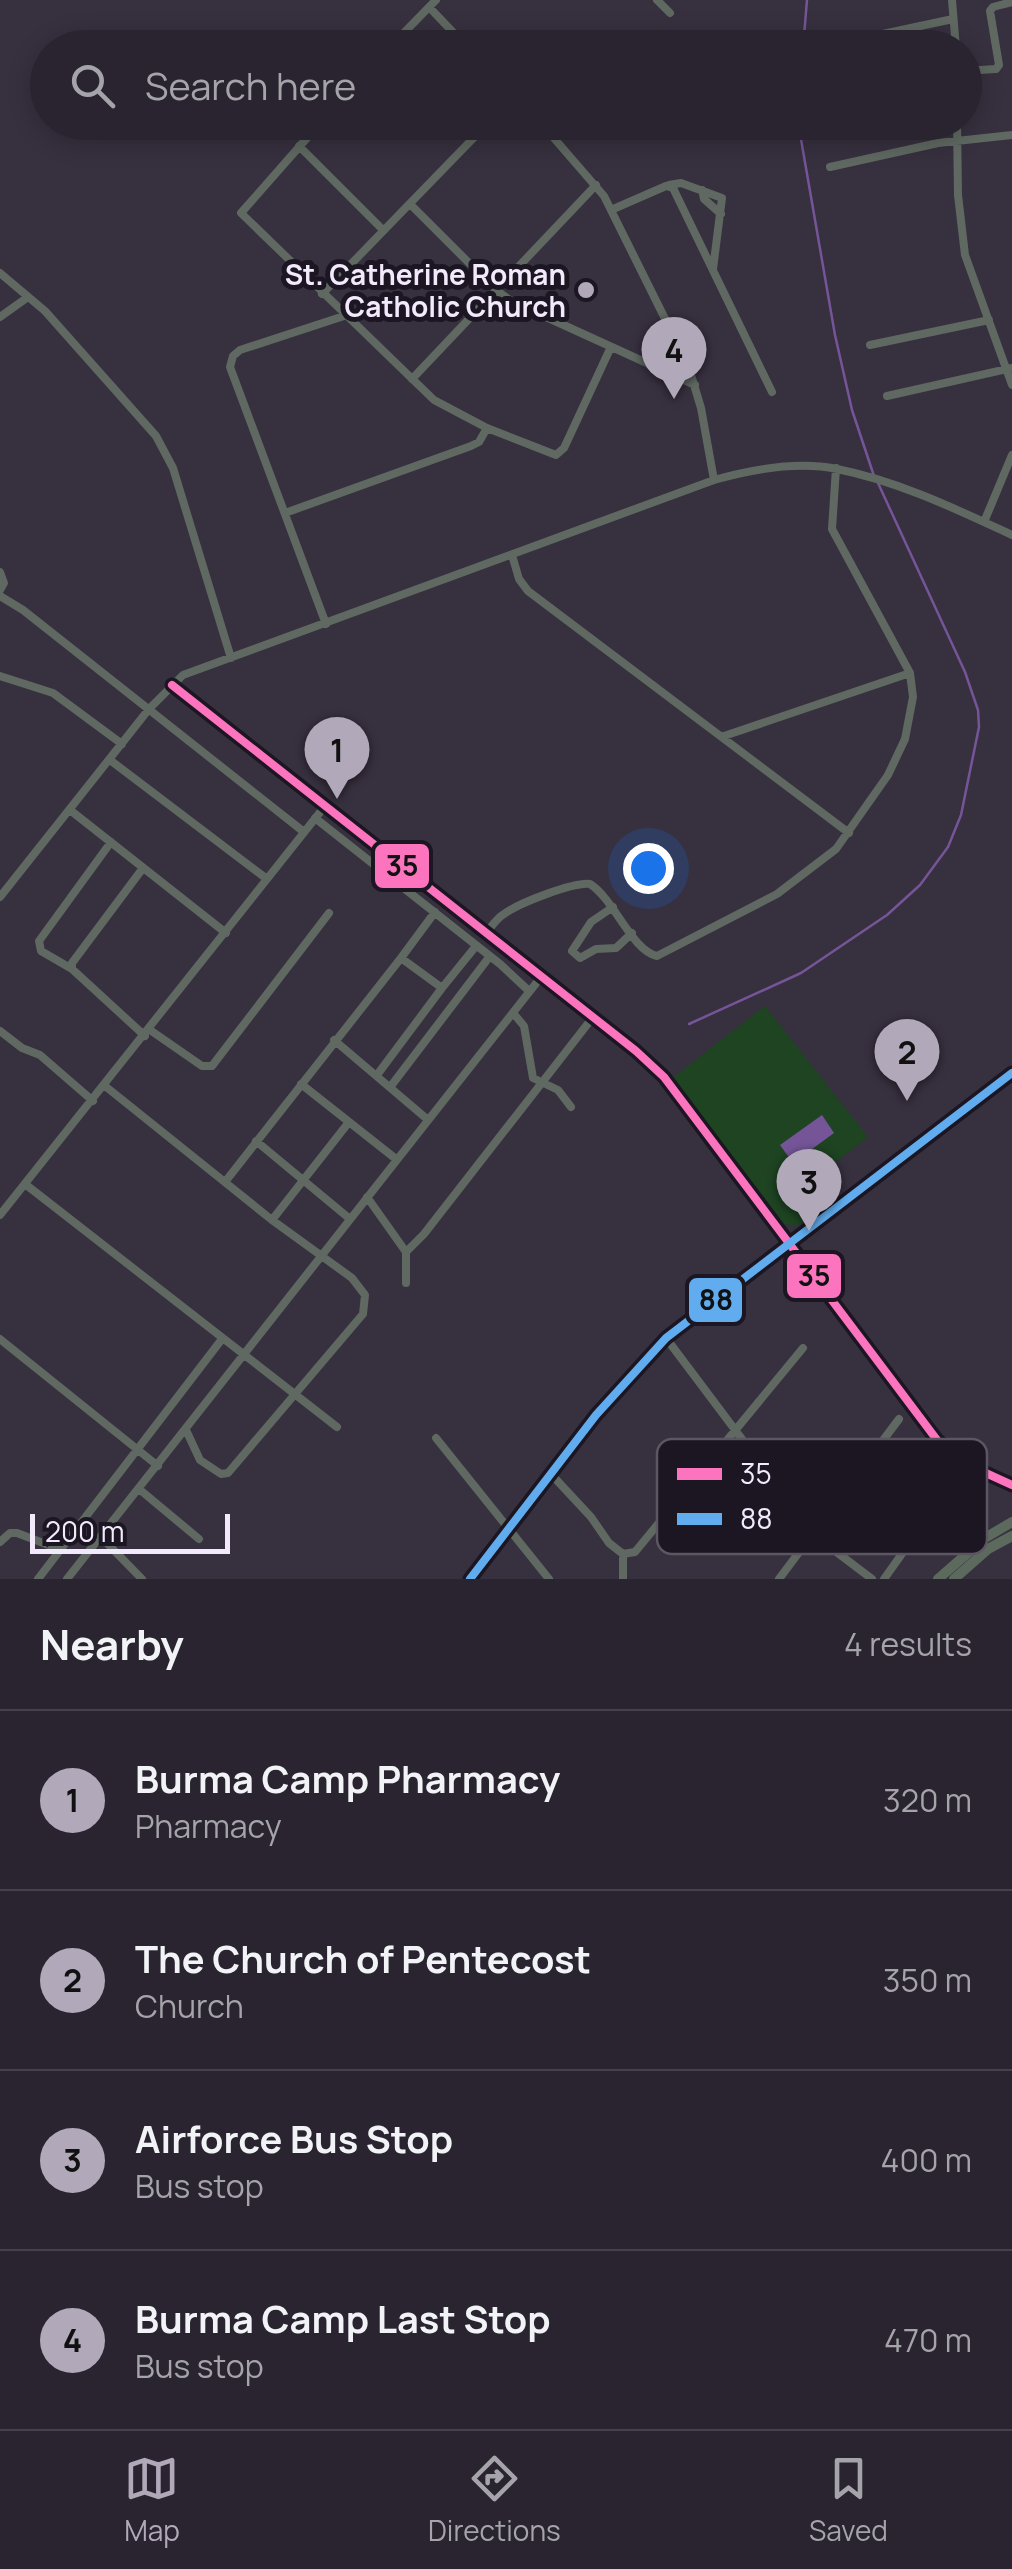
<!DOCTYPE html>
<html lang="en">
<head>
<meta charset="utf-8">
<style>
  body { margin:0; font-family:Manrope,sans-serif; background:#35303b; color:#f1f3f6 }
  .scale { position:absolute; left:30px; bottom:25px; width:200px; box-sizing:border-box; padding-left:10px; border:5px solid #f2eafc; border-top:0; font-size:28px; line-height:35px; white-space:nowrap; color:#f2eafc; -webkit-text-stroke:8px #1b1622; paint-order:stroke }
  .you { position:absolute; left:648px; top:868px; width:35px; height:35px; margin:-25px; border:8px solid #fff; border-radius:50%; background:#1a73e8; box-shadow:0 0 0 15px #1a73e833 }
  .badge { display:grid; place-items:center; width:65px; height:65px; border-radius:50%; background:#b1a9ba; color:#111; font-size:32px; font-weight:700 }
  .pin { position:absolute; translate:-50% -82px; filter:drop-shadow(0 2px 5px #0008) }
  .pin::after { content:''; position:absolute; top:52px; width:35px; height:30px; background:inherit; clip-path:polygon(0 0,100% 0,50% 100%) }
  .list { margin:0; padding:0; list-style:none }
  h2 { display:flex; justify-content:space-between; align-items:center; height:130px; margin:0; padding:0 40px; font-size:42px }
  h2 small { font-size:32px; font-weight:400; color:#a5a4aa }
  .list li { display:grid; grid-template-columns:65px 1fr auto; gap:30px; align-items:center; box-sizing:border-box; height:180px; padding:0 40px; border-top:2px solid #45414b }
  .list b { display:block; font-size:38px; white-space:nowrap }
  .list p { margin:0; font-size:32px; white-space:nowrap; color:#a5a4aa }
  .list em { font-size:32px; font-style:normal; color:#a5a4aa }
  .icon { flex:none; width:55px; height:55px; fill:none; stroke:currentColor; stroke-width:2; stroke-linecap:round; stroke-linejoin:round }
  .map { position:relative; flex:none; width:1012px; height:1579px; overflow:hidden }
  .search { position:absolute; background:#29242f; box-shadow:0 5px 25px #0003; left:30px; right:30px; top:30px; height:110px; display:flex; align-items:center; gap:25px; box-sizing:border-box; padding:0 35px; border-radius:55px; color:#a5a4aa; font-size:38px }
  .sheet { height:850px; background:#29242f }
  nav { display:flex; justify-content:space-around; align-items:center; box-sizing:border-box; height:140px; border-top:2px solid #45414b; background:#29242f; font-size:28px; color:#a5a4aa }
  nav a { display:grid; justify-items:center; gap:5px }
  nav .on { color:#b1a9ba }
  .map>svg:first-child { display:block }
  .green { fill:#1e4422 }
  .water { fill:#755598 }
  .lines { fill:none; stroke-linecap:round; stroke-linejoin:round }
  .stream { stroke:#755598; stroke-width:2.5 }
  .minor { stroke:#5f6861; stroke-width:8 }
  .secondary { stroke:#5c6a5e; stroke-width:10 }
  .bus-1-casing { stroke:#1b1622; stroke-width:15 }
  .bus-2-casing { stroke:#1b1622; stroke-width:15 }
  .bus-1 { stroke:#fc73be; stroke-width:8 }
  .bus-2 { stroke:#60acee; stroke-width:8 }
  .poi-dot { fill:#b1a9ba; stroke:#1b1622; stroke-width:4 }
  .labels { text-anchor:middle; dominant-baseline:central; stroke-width:10; stroke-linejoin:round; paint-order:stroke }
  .poi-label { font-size:28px; font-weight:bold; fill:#f2eafc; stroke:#1b1622; text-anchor:end }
  .key { fill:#1b1622; stroke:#5c5663; stroke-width:2.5 }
  .key-label { font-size:28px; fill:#f2eafc }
  .line-badge { stroke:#1b1622; stroke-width:4 }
  .pale-badge-label { font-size:28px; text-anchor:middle; font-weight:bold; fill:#111 }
</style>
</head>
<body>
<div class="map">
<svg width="1012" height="1579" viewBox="0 0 1012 1579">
  <rect width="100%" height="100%" fill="#37303f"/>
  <path class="green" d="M 765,1006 L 868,1137 L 795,1194 L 811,1216 L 798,1226 L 784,1224 L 671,1079 Z"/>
  <path class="water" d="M 822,1115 L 834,1133 L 793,1163 L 780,1145 Z"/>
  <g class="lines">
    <path class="stream" d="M 803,48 L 807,0
      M 798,122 L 835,335 L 852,410 L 874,476
      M 689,1024 L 801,973 L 887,915 L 920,885 L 948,847 L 961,815 L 979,727 L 978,710 L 965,672 L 878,483"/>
    <path class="minor" d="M 657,0 L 670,13
      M 952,0 L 956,48
      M 429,7 L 468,48
      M 836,44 L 953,19
      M 389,48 L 436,0
      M 964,71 L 996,69 L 999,65 L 990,11 L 993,7 L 1012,2
      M 321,122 L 241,213 L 434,400 L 487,428 L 556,455 L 564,448 L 610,349
      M 540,122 L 604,196 L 688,365 L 701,408 L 714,480
      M 957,122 L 958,195 L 965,255 L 1012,385
      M 299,146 L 383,230
      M 830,167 L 938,143 L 1012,135
      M 669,185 L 681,183 L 722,198 L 713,269
      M 702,190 L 704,199 L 721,214
      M 410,204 L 496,290 L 511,301 L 695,385
      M 611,210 L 666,186 L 673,188 L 772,392
      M 0,273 L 45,311 L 156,436 L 173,468 L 231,658
      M 322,294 L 489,122
      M 0,317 L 28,297
      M 870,345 L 989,320
      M 412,379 L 596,185
      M 887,396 L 1012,368
      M 285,513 L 471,446 L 479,442 L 487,428
      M 984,522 L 1012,455
      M 512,555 L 519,579 L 528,591 L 849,833
      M 0,572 L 4,583 L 0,590
      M 0,596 L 23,610 L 304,832
      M 326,624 L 230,367 L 233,356 L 240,350 L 344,316
      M 0,676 L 53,693 L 122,744
      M 172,685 L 636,1051 L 664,1077 L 937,1440 L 966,1464 L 1012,1485
      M 724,736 L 910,673
      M 110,760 L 267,879
      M 70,810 L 226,933
      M 315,818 L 500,964 L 529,991
      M 143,868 L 72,963 L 72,969 L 145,1036
      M 0,897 L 149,709 L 183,675 L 714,480 C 753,469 797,461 837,469 C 898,481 956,509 1012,535
      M 613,907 L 591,922 L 572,951 L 580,958 L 596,949 L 616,948 L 632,933
      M 487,932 C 492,926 497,918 504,914 C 519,903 573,882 590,884 C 614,899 632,951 657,956 L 777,894 L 836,849 L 888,775 L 905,739 L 913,697 L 910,673 L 832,529 L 836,468
      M 401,958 L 435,912
      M 72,969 L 41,951 L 39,941 L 111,842
      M 513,1013 L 524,1026 L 533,1078 L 558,1090 L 571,1107
      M 150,1030 L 202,1066 L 212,1066 L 329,913
      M 0,1031 L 22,1048 L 40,1055 L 93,1101
      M 334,1040 L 427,1119
      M 377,1075 L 442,988
      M 301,1084 L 396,1159
      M 105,1086 L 272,1220 L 352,1278 L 365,1295 L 363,1314 L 228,1473 L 221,1474 L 200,1460 L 186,1430
      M 391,1086 L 490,956
      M 256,1141 L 350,1219
      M 225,1182 L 401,958 L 442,988 L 476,946
      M 25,1184 L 337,1427
      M 367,1197 L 406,1252 L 406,1283
      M 0,1215 L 325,806
      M 272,1220 L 349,1122
      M 406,1252 L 424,1234 L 593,1017
      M 666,1338 L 814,1535 L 872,1579
      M 0,1339 L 158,1466
      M 436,1438 L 549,1579
      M 551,1474 L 591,1517 L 609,1543 L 623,1554 L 635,1552 L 803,1348
      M 139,1489 L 199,1539
      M 101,1537 L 142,1579
      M 0,1542 L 10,1533 L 17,1533 L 59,1549
      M 38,1579 L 222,1339
      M 67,1579 L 541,977
      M 470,1579 L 596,1415 L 666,1338 L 1012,1073
      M 623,1579 L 623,1554
      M 779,1579 L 899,1419
      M 884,1579 L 966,1464"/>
    <path class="secondary" d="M 938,1579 L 985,1538 L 1012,1522
      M 954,1579 L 988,1549 L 1012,1536"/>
    <g class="bus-1-casing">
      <path id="bus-1" d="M 172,685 L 636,1051 L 664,1077 L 937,1440 L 966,1464 L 1012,1485"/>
    </g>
    <g class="bus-2-casing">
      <path id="bus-2" d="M 470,1579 L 596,1415 L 666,1338 L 1012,1073"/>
    </g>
    <use href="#bus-1" class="bus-1"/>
    <use href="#bus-2" class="bus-2"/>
  </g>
  <circle class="poi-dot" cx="586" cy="290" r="10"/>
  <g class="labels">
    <g class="poi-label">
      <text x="566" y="274">St. Catherine Roman<tspan x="566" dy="32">Catholic Church</tspan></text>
    </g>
  </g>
  <rect x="657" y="1439" width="330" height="115" rx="15" class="key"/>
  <rect x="677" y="1468" width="45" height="12" fill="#fc73be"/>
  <rect x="677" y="1513" width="45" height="12" fill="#60acee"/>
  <g class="key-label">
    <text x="740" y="1484">35</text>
    <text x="740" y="1529">88</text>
  </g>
  <g class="line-badge">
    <rect x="373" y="842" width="58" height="48" rx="10" fill="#fc73be"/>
    <rect x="785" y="1252" width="58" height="48" rx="10" fill="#fc73be"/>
    <rect x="687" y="1276" width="57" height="48" rx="10" fill="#60acee"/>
  </g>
  <g class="pale-badge-label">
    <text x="402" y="876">35</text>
    <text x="814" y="1286">35</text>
    <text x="716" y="1310">88</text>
  </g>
</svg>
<div class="scale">200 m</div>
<div class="you"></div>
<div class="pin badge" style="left:337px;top:799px">1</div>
<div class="pin badge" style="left:907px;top:1101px">2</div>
<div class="pin badge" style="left:809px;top:1231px">3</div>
<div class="pin badge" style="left:674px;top:399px">4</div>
<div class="search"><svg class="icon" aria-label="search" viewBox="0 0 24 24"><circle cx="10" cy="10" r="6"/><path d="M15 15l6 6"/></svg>Search here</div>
</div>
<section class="sheet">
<h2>Nearby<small>4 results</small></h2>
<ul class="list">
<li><span class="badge">1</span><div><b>Burma Camp Pharmacy</b><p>Pharmacy</p></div><em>320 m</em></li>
<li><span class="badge">2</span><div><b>The Church of Pentecost</b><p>Church</p></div><em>350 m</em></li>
<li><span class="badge">3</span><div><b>Airforce Bus Stop</b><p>Bus stop</p></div><em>400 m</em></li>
<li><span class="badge">4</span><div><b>Burma Camp Last Stop</b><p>Bus stop</p></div><em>470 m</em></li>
</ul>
</section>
<nav>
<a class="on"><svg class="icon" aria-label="map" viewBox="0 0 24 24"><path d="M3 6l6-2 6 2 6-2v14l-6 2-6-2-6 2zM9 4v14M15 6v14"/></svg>Map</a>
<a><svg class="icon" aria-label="directions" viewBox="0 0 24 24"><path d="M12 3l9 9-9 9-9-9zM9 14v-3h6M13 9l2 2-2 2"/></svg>Directions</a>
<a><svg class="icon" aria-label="saved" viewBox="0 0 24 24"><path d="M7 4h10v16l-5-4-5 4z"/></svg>Saved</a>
</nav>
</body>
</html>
